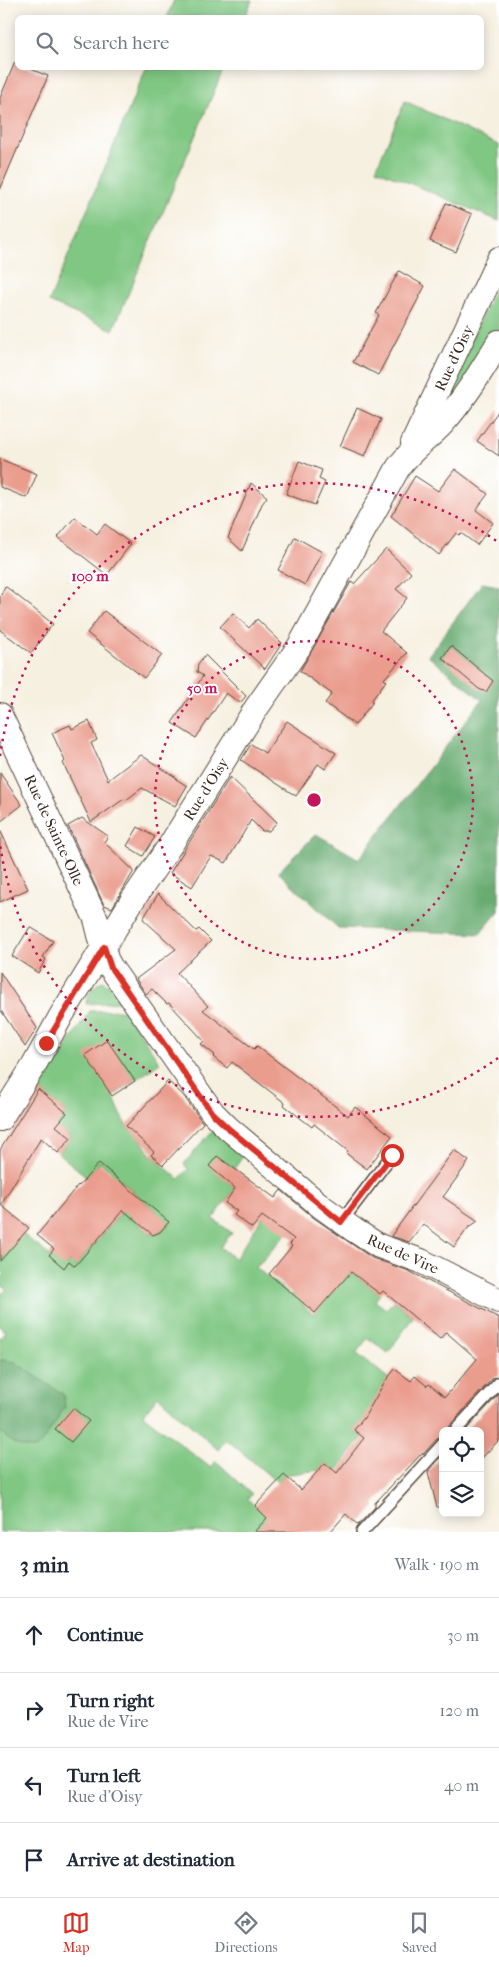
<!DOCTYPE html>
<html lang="en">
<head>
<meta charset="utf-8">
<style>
  body { margin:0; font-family:"IM FELL French Canon",serif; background:#f6f6f7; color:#1f2937 }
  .controls { position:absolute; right:15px; bottom:15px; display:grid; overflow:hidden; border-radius:8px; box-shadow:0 2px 12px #0003 }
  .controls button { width:45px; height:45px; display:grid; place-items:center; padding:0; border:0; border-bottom:1px solid #e0e1e3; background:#fff; color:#1f2937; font:25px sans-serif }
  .stop { position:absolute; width:15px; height:15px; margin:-11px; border:4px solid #d93025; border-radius:50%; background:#fff }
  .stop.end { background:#d93025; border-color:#fff; box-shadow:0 1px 5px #0008 }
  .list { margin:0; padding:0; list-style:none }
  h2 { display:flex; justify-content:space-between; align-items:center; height:65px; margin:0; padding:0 20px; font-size:21px }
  h2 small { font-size:16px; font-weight:400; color:#747a83 }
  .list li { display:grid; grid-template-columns:32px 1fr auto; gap:15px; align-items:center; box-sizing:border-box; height:75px; padding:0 20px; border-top:1px solid #e0e1e3 }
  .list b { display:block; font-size:19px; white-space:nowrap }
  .list p { margin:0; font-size:16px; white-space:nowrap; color:#747a83 }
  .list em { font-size:16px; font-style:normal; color:#747a83 }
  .icon { flex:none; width:28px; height:28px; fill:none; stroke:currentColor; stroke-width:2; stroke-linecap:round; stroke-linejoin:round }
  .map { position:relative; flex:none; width:499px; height:1532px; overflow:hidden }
  .search { position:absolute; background:#fff; box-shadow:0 2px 12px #0003; left:15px; right:15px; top:15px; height:55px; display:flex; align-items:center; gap:12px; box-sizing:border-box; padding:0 18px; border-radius:8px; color:#747a83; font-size:19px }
  .sheet { height:365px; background:#fff }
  nav { display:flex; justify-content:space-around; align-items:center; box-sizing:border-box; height:70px; border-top:1px solid #e0e1e3; background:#fff; font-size:14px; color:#747a83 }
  nav a { display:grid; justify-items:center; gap:2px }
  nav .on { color:#d93025 }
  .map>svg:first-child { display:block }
  .green { fill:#80c783; stroke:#5e7850 }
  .forest { fill:#68ac71; stroke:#526b48 }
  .building { fill:#ea9c8d }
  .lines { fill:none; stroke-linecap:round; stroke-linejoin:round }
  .lane-casing { stroke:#57483b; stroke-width:14 }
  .street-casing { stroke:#57483b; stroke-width:26 }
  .lane { stroke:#fff; stroke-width:11 }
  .street { stroke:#fff; stroke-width:24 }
  .route { stroke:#d93025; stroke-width:6 }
  .ring { fill:none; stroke:#c2185b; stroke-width:2.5; stroke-dasharray:2.5 5 }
  .labels { text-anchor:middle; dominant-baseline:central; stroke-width:4; stroke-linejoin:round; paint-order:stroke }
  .street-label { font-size:15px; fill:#3b2a1e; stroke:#fff }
  .centre { fill:#c2185b; stroke:#fff; stroke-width:2.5 }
  .ring-label { font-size:15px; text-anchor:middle; font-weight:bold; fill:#c2185b; stroke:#fff; stroke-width:4; stroke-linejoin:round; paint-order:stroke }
</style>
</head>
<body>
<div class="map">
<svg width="499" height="1532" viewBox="0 0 499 1532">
  <rect width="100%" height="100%" fill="#fff"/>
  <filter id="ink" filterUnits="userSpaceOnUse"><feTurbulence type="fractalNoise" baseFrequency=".02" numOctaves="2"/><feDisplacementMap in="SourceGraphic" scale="10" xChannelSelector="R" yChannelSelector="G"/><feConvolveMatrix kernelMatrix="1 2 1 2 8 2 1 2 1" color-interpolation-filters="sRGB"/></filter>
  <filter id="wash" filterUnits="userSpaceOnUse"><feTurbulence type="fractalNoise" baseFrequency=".0096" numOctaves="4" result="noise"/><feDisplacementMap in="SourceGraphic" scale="20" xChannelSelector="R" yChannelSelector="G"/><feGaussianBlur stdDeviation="1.12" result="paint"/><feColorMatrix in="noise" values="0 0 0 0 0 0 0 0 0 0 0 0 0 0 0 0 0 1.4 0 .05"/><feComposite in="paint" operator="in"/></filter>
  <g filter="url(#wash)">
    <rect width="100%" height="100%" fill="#f6f0e0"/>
    <path class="green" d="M 174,0 L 252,0 L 245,17 L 167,17 Z
      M 146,68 L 224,68 L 113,330 L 49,302 Z
      M 405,101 L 499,145 L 499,221 L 376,169 Z
      M 499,280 L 499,330 L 481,360 L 444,413 L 440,404 Z
      M 103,981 L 110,985 L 121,1000 L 120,1002 L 86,1004 C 86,996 95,983 103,981 Z
      M 125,1010 L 160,1063 L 113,1096 L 126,1126 L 139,1137 L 151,1155 L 179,1179 L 188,1169 L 184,1164 L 213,1130 L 244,1155 L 226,1180 L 235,1188 L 213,1219 L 232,1233 L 220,1247 L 235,1259 L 263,1216 L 289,1230 L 256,1268 L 292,1296 L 312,1273 L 324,1281 L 303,1305 L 313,1314 L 351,1272 L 380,1294 L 375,1301 L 386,1309 L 394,1301 L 413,1317 L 388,1353 L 368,1338 L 356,1353 L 388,1378 L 372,1417 L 354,1430 L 363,1437 L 336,1472 L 325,1463 L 319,1470 L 284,1475 L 277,1482 L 226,1439 L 218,1450 L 158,1396 L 143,1415 L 211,1468 L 216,1461 L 252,1494 L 248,1499 L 257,1508 L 296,1532 L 0,1532 L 0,1338 L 5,1331 L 0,1327 L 0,1293 L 2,1294 L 7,1289 L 0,1284 L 0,1279 L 5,1274 L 0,1270 L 0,1262 L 8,1251 L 15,1228 L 64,1267 L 69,1261 L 75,1266 L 123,1211 L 152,1235 L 160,1232 L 169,1223 L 100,1162 L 87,1177 L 58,1153 L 71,1138 L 56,1126 L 67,1113 L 38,1089 L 90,1011 Z"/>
    <path class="forest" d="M 482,583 L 499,586 L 499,911 L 480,934 L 338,928 L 278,872 L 316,834 L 359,859 L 482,700 L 428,656 Z
      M 3,1360 L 15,1362 L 64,1395 L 65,1407 L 46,1437 L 36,1449 C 17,1447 12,1444 0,1431 L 0,1361 Z"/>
    <g id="blocks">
      <path class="building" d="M 15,62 L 18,64 L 18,68 L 28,68 L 48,76 L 0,190 L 0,98 Z
        M 446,203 L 472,214 L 456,252 L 430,241 Z
        M 399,271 L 425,286 L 378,375 L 353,362 L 379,315 L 376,313 Z
        M 357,408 L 381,419 L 365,456 L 340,446 Z
        M 499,410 L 499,456 L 477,441 Z
        M 0,459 L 37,474 L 27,498 L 0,487 Z
        M 299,461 L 322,470 L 319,479 L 325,482 L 315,505 L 286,494 Z
        M 455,469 L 488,494 L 476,510 L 493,523 L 477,545 L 461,533 L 459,535 L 456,533 L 439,555 L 391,516 L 415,476 L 438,491 Z
        M 251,483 L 267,497 L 262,504 L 242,551 L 228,538 Z
        M 75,517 L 97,534 L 105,524 L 131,544 L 107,575 L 58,537 Z
        M 295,537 L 322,552 L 305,585 L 278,570 Z
        M 386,549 L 411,573 L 396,589 L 407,598 L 381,631 L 407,653 L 384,679 L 386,681 L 371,701 L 373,702 L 355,725 L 325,703 L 332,694 L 300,671 L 351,582 L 354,584 Z
        M 5,586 L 53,624 L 31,653 L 0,630 L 0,597 Z
        M 104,611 L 162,655 L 144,678 L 87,633 Z
        M 233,613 L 249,628 L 257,619 L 282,643 L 265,669 L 220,627 Z
        M 451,646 L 493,681 L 486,692 L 479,689 L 442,658 Z
        M 205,655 L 246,696 L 240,703 L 226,693 L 196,738 L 172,723 L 203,676 L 197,672 L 198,664 Z
        M 89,721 L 97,740 L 91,743 L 108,780 L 141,755 L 177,778 L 176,779 L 187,786 L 175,806 L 142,788 L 126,800 L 124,799 L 91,822 L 63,763 L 65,761 L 52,733 L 70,725 L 72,729 Z
        M 287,721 L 336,753 L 325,769 L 318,764 L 296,796 L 241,760 L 251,744 L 265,753 Z
        M 0,773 L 22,805 L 0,822 Z
        M 230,777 L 277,822 L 269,831 L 262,831 L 251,820 L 226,863 L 211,856 L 192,887 L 170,873 Z
        M 82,818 L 108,836 L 104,842 L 134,871 L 112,908 L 104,905 L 68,826 Z
        M 138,827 L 155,837 L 143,856 L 127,846 Z
        M 0,830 L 28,889 L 0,902 Z
        M 158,894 L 196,931 L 199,929 L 211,941 L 177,973 L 208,1006 L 203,1010 L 254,1049 L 257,1046 L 348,1116 L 355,1107 L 392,1136 L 367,1169 L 347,1154 L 348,1151 L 314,1124 L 312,1127 L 299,1117 L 284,1105 L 285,1103 L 232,1062 L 227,1068 L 213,1057 L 215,1055 L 201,1044 L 204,1041 L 169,1003 L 167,1004 L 152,989 L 146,994 L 136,979 L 176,949 L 143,919 Z
        M 30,927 L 53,941 L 43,957 L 46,959 L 38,973 L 12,956 Z
        M 0,972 L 37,1028 L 25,1047 L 0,1009 Z
        M 107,1040 L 135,1081 L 112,1096 L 85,1055 Z
        M 168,1081 L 183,1095 L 203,1123 L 163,1165 L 151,1155 L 154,1152 L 126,1126 Z
        M 38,1089 L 67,1113 L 56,1126 L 71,1138 L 58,1153 L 41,1138 L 1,1205 L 29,1228 L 0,1261 L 0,1150 Z
        M 454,1150 L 469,1161 L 443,1197 L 478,1221 L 468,1228 L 454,1247 L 423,1224 L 409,1242 L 391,1236 Z
        M 217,1156 L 275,1198 L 281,1190 L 314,1218 L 372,1258 L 409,1271 L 499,1318 L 499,1376 L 493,1378 L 449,1426 L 448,1431 L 443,1431 L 443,1437 L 437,1439 L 423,1454 L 423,1452 L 375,1503 L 375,1507 L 358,1525 L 346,1514 L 330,1532 L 254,1532 L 267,1518 L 255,1506 L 284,1475 L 301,1490 L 325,1463 L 337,1473 L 364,1438 L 354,1430 L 364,1418 L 384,1383 L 395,1369 L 411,1381 L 415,1376 L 427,1386 L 429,1384 L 445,1397 L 477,1359 L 446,1332 L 440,1339 L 383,1291 L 380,1294 L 351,1272 L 315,1313 L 269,1274 L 292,1246 L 290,1244 L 294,1239 L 262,1216 L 252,1228 L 234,1215 L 237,1211 L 225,1203 L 235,1188 L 209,1166 Z
        M 99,1163 L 169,1222 L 160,1232 L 153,1235 L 123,1210 L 75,1266 L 69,1261 L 64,1268 L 49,1255 L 54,1249 L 37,1235 L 78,1185 L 79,1186 Z
        M 499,1394 L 499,1440 L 480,1460 L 480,1431 L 465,1431 Z
        M 73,1408 L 89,1421 L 71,1442 L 55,1429 Z
        M 443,1455 L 443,1507 L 437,1507 L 428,1472 Z"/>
    </g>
  </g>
  <g filter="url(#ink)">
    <use href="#blocks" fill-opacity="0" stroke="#57483b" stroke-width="1"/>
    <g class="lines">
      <g class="lane-casing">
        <path id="lane" d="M 341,1222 L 392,1155
          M 455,1431 L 499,1383
          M 362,1532 L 443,1444"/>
      </g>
      <g class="street-casing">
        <path id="street" d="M 413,443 L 499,259
          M 0,715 L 96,919 L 106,959 L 111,968 L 213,1113 L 228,1128 L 322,1207 L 354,1230 L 379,1246 L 421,1261 L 499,1301
          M 0,1119 L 33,1067 L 61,1016 L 132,901 L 171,844 L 257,707 L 299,647 L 398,468 C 410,450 427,440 442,424 C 464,400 482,370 499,342"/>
      </g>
      <use href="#lane" class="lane"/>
      <use href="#street" class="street"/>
    </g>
  </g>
  <g class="lines" filter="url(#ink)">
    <path class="route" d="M 46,1043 L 104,947 L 111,968 L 212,1113 L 228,1128 L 341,1222 L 392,1155"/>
  </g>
  <g class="ring">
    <circle cx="314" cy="800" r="159"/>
    <path d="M498 1058A317 317 0 0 1 0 844M0 756A317 317 0 0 1 498 542"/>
  </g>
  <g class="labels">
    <g class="street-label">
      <text transform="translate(454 358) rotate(-65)">Rue d'Oisy</text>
      <text transform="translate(206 789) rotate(-58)">Rue d'Oisy</text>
      <text transform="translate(54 830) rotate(65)">Rue de Sainte-Olle</text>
      <text transform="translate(403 1254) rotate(24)">Rue de Vire</text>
    </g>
  </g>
  <circle cx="314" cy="800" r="8" class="centre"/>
  <g class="ring-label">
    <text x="90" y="581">100 m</text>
    <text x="202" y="693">50 m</text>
  </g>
</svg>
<div class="controls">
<button><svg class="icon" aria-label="locate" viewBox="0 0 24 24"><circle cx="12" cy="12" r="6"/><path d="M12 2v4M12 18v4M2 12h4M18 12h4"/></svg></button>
<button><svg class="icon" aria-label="layers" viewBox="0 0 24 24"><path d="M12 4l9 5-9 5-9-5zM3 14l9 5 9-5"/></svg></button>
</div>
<div class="stop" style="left:392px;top:1155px"></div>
<div class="stop end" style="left:46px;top:1043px"></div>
<div class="search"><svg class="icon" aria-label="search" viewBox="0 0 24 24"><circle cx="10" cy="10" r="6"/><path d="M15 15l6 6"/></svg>Search here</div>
</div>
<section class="sheet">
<h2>3 min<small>Walk · 190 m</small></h2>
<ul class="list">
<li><svg class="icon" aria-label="ahead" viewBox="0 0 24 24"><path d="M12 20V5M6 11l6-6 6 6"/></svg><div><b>Continue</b></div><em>30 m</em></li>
<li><svg class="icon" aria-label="right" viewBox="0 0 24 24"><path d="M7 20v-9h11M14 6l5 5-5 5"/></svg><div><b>Turn right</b><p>Rue de Vire</p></div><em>120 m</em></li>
<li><svg class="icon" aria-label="left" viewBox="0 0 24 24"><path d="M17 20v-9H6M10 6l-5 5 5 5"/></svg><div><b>Turn left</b><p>Rue d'Oisy</p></div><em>40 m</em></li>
<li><svg class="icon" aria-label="arrive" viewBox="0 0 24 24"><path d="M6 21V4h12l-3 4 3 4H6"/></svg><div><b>Arrive at destination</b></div></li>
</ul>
</section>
<nav>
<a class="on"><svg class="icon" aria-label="map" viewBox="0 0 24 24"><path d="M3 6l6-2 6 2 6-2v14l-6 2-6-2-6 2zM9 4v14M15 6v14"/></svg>Map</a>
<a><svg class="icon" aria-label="directions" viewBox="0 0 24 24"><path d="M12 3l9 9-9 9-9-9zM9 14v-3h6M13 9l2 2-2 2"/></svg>Directions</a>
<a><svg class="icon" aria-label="saved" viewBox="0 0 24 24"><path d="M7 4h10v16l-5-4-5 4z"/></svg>Saved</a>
</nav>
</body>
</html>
